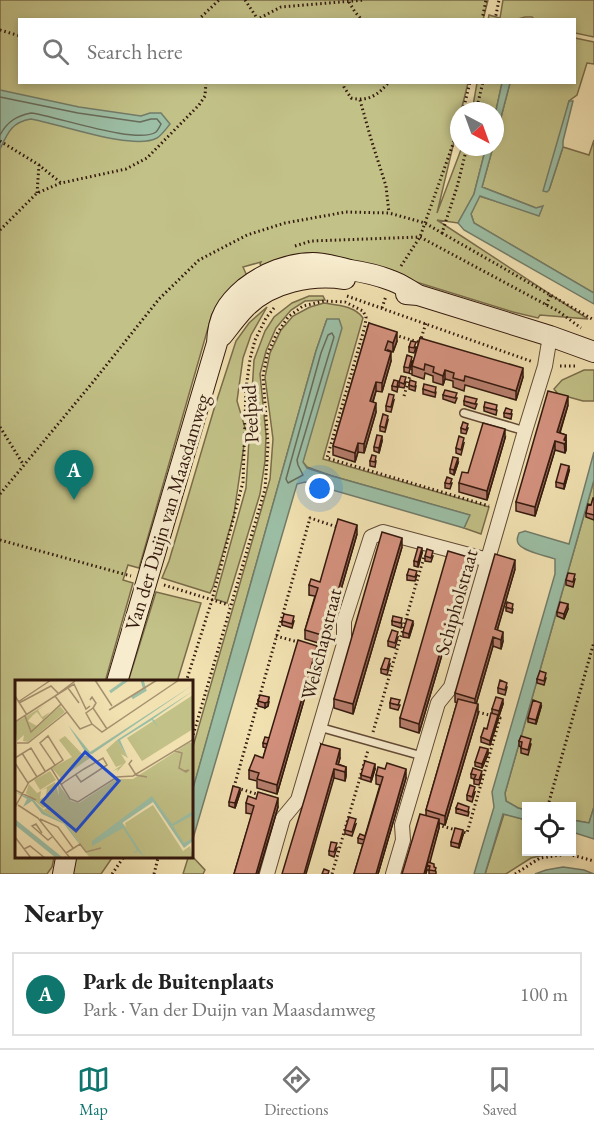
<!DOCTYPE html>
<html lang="en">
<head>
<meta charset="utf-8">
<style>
  body { margin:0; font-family:"EB Garamond",serif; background:#f6f6f6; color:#222 }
  .controls { position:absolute; right:18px; bottom:18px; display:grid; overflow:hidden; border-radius:0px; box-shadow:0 3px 9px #0003 }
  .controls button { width:54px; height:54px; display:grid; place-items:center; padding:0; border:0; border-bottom:2px solid #e0e0e0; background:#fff; color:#222; font:30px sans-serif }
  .compass { position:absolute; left:450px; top:102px; width:54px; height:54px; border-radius:50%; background:#fff; box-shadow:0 3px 9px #0003; rotate:139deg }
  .you { position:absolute; left:320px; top:489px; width:21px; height:21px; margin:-15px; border:4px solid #fff; border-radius:50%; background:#1a73e8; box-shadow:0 0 0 9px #1a73e833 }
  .badge { display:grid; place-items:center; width:39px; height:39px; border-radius:50%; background:#0f766e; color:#fff; font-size:20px; font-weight:700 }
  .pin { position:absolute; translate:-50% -50px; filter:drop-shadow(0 2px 3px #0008) }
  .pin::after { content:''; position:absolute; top:32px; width:21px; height:18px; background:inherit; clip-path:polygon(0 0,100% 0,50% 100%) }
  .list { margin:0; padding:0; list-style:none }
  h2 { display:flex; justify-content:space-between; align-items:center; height:78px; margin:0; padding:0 24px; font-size:26px }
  h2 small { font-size:20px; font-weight:400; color:#767676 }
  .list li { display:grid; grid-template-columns:39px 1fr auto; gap:18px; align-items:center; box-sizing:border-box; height:84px; margin:0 12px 12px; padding:0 12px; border:2px solid #e0e0e0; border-radius:0px }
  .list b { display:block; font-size:22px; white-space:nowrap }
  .list p { margin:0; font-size:20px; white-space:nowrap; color:#767676 }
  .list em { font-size:20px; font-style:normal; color:#767676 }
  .icon { flex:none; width:33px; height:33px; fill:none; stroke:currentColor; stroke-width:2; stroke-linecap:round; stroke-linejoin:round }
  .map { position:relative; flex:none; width:594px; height:874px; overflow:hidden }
  .search { position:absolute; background:#fff; box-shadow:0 3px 9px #0003; left:18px; right:18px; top:18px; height:66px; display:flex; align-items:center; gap:15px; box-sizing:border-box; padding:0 21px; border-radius:0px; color:#767676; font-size:22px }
  .sheet { height:174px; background:#fff }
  nav { display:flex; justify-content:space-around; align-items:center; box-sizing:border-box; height:84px; border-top:2px solid #e0e0e0; background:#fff; font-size:16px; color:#767676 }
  nav a { display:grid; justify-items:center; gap:3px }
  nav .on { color:#0f766e }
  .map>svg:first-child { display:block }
  .green { fill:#c2c187; stroke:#7a6c4a; stroke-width:1.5 }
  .water { fill:#9cbfa6; stroke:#727c69; stroke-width:1.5 }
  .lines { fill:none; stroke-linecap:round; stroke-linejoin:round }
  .shore { stroke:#686c5a; stroke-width:1.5 }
  .lane-casing { stroke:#634a36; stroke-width:10 }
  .street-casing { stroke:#634a36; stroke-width:16 }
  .secondary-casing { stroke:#33180d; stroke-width:22 }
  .path { stroke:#33180d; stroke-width:3; stroke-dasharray:1.5 3; stroke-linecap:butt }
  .lane { stroke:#f7eccd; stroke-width:7 }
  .street { stroke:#f7eccd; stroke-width:14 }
  .secondary { stroke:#f7eccd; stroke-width:20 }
  .wall { fill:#b77e6d; stroke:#33180d; stroke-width:1.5 }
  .shaded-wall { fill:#956659; stroke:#33180d; stroke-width:1.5 }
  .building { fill:#d5927f; stroke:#33180d; stroke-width:1.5 }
  .labels { text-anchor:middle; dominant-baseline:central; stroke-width:6; stroke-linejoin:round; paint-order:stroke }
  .street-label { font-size:20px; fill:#33180d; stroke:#f7eccd }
  .inset-river { fill:none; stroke:#9cbfa6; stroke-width:3 }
  .inset-road { fill:none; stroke:#a69170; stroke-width:1.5 }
  .view { fill:#1d4ed8; fill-opacity:0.15; stroke:#1d4ed8; stroke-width:3 }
  .inset-edge { fill:none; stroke:#33180d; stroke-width:3 }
</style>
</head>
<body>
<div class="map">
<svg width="594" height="874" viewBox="0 0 594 874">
  <rect width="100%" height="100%" fill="#f2e2b2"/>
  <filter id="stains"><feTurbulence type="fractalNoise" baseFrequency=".00333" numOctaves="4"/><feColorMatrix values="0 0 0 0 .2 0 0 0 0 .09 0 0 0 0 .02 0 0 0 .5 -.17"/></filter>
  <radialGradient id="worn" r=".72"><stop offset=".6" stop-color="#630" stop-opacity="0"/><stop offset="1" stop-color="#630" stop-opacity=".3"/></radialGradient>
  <path class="green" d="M 0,0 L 488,0 L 483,20 L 20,20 L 20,82 L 468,83 L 461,111 L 459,111 L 459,121 L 437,213 L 462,147 L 486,147 L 474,194 L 458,223 L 437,220 L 588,319 L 540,315 L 538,318 L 513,312 L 371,268 L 264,270 L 260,264 L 261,262 L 243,267 L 247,276 L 227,292 L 212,314 L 139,568 L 128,565 L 123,580 L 133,583 L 105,682 L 16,682 L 16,858 L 54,858 L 52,867 L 47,874 L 0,874 Z
    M 503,0 L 594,0 L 594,37 L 575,33 L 574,20 L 534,19 L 532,17 L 525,17 L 518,19 L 488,20 L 489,15 L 500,18 Z
    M 575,38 L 594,42 L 594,64 L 587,63 L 577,95 L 569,101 L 549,190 L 563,147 L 589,155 L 594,140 L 594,293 L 474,223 L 471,214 L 479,196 L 539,215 L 542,207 L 536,208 L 482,187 L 493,147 L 495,147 L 495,140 L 510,83 L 574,82 Z
    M 477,83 L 502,83 L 495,115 L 495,111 L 472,111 Z
    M 309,296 L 323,296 L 325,300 L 305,301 L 291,310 L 276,328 L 266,351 L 260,374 L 266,435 L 265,461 L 260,494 L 227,603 L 215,599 L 246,488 L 254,360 L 265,331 L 274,317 L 292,303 Z
    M 324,303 C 337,305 355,306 363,318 L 323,459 L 489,507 L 481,534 L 464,528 L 469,515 L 332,476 L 307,467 L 303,462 L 327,319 L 316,351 L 192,793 L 192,750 L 270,479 L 273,439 L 265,377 L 270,353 L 281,330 L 293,316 L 310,307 Z
    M 267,307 L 251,335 L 243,358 L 237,401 L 246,431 L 234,514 L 213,587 L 210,593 L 162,578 L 169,561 L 214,409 L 236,341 L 249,323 Z
    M 584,370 L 594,370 L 594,401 L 583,401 L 558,394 L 554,389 L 562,380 Z
    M 594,480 L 594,807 L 589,823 L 572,820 L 572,806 L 526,806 L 526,810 L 518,808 L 506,801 L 505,793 Z
    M 156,592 L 201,603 L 177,682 L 128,682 Z
    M 504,814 L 526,820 L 526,852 L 558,852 L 531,858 L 506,874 L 485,874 Z
    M 192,856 L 205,870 L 203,874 L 183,874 L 188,858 L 192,858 Z
    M 75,858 L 112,858 L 101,874 L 71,874 Z"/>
  <path class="water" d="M 502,83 L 510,83 L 495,140 L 495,115 Z
    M 0,90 L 79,107 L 141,116 L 150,113 L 161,113 L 170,124 C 166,129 162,135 157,138 C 133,151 60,124 31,119 C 12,122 8,132 0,149 Z
    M 569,101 L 573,101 L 563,141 L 563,147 L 549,190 L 547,192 L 543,191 Z
    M 486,147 L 493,147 L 482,187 L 536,208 L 543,206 L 539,216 L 480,196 L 471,214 L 474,223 L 594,293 L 594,304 L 464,230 L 458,223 L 474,194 Z
    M 327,319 L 339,319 L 342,328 L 303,462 L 307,468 L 332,476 L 470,515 L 464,528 L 305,482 L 297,484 L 192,842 L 192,792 L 316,351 Z
    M 594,452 L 594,480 L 505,793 L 506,801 L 518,808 L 526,810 L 526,820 L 503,814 L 485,874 L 474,874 L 494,807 L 492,792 L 555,574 L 555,559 C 547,556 521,551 518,543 C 516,539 518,537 519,533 L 525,531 L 569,544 Z
    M 594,807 L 594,839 L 572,832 L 572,820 L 589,823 Z
    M 563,867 L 584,870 L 594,874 L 535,874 L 546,870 Z"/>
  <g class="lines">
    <path class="shore" d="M 0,97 L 78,113 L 140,122 L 151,119 L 157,119 L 161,124 C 160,126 158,130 156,132 C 137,145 56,116 31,113 C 16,116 7,122 0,135
      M 332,333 L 334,337 L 297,460 L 298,465 L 303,475 L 288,483 L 286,479 L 321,353 L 328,335 Z"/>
    <g class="lane-casing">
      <path id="lane" d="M 464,413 L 525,431
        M 319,727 L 422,756"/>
    </g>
    <g class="street-casing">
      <path id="street" d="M 267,874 L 283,818 L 298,800 L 344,644 L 344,621 L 371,537 L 383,532 L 488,560
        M 393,874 L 403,840 L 402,825 L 438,703 L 451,687 L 525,431 L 545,366 L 550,336"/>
    </g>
    <g class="secondary-casing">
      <path id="secondary" d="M 406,294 L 418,295 L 550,336 L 594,352
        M 222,336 C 230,326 237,316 246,307 C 270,282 312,274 345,279
        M 117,682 L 217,343 C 218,318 226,304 245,288 C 264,273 289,263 313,263 C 325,263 338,267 350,270 C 363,272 377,275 390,280 C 400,283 409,290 418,295
        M 63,874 L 66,858"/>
    </g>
    <path class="path" d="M 245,0 L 257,18
      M 349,2 L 355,12 L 362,20
      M 198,20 L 219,0
      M 256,20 L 281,7 L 364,0
      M 482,20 L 486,0
      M 495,20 L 499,0
      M 0,30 L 20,36
      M 343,82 L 344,87 L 351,98 C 368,102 378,95 389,82
      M 360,100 L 371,139 L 386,186 L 389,213
      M 463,111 L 470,82
      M 476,111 L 483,82
      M 0,141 L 39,165 L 61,183
      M 37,193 L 39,165
      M 0,230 L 37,193 L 61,183 L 126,169 L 147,158 L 199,105 L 205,96 L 206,82
      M 442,233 L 594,320
      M 295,246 L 311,241 L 420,237 L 558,311 L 581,328
      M 401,266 L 420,237 L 459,127
      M 347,296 L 533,362
      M 546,305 L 551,294
      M 382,308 L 386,296
      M 395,335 L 421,343
      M 420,342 L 426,323
      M 560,366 L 577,366
      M 404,396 L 413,365
      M 0,427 L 23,464
      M 0,494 L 93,382 L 159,299 L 199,260 L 247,235 L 285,223 L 346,212 L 389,213 L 425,223 L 442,233 L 457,187 L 467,147
      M 0,540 L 131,576
      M 164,585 L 229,605
      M 276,636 L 298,642
      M 313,647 L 327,651
      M 186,682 L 212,600 L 243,482 L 246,389 L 250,359 L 255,340 L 266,318 L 274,308
      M 373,732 L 424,557
      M 192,739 L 265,489 L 268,445 L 263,376 L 267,355 L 276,335 L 288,317 L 303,306 L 324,301 L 345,302 L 363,311 L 366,317 L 365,326 L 327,458 L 489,506
      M 260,795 L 234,787 L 310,518 L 337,527
      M 549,802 L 594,642
      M 438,825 L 467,833 L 500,718 L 474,711
      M 112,874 L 123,858
      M 154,874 L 158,858
      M 332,874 L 368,750
      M 515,874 L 540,858 L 568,854 L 594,861"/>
    <use href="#lane" class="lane"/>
    <use href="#street" class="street"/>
    <use href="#secondary" class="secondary"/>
  </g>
  <path class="wall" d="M 369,323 L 397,341 L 393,352 L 388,350 L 391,361 L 382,392 L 376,391 L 373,402 L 376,412 L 364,453 L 358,452 L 355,462 L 333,455 L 333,446 Z
    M 420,338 L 523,377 L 516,400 L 465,385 L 464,391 L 453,387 L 453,381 L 445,379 L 443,385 L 433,382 L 433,376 L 425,373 L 424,379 L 412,375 L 412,366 Z
    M 409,347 L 416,347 L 414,353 L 409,352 Z
    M 412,361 L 409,373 L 404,372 L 404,367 Z
    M 399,382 L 406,382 L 404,388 L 399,387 Z
    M 409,385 L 416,386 L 415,391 L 409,389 Z
    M 392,386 L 398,386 L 397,392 L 392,390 Z
    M 423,389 L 436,392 L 435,397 L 423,394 Z
    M 443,395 L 457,398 L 455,403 L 443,399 Z
    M 394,400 L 391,412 L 386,411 L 386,406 Z
    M 464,401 L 477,404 L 475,409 L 464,405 Z
    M 568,405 L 560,433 L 566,435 L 566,450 L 565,453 L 555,450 L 535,516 L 516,511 L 516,502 Z
    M 484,407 L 497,410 L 496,415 L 484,411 Z
    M 504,413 L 512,414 L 511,419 L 504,417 Z
    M 388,420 L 385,432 L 380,431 L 380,426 Z
    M 461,428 L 468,428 L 466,434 L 461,433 Z
    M 505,438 L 487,500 L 459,492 L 459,483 L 468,473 Z
    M 382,441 L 379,453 L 374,451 L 374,447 Z
    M 464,443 L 461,455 L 456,453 L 456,448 Z
    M 370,461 L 376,461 L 375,467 L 370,466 Z
    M 458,463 L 454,475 L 450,473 L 450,469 Z
    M 569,471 L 564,489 L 556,487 L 556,482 Z
    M 445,483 L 452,483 L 450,489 L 445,488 Z
    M 594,498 L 594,520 L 586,517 L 586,513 L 591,505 Z
    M 357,534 L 325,645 L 305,639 L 305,630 L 315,596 L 309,595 L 309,585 L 320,582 Z
    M 402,547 L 353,714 L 334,708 L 334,699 Z
    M 422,553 L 418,567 L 414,566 L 414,561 Z
    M 425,556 L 433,556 L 431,562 L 425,561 Z
    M 468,566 L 419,733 L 400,727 L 400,718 Z
    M 515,569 L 497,630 L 503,641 L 501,649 L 493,646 L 476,704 L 478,714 L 445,825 L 439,823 L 439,828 L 429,862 L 434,867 L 436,872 L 436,874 L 429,874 L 429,870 L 427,870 L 426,874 L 402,874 L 426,815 L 426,810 L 457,703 L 455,702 L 455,693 Z
    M 407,575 L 417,575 L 415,581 L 407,580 Z
    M 575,579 L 573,587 L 566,585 L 566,580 Z
    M 506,607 L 513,609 L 512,613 L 506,611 Z
    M 568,609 L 564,619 L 557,616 L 557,612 Z
    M 282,621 L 294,621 L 292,628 L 282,625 Z
    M 392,621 L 402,623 L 401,628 L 392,625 Z
    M 413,625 L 409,638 L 403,637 L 403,632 Z
    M 398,637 L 395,648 L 388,646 L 388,641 Z
    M 317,655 L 277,794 L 257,788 L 257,781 L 249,779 L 249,770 L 263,758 L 266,748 L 263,747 L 263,743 L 269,738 Z
    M 390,664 L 387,675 L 381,673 L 381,669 Z
    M 546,678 L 544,685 L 537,683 L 537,679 Z
    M 507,687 L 505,695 L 498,693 L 498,688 Z
    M 258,701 L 269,702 L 268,706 L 265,708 L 258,706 Z
    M 390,703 L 400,705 L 398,710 L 390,708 Z
    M 503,704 L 499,716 L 498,715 L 498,720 L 490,745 L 481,742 L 481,737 L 487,729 L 492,713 L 492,709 Z
    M 541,707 L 536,724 L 528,722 L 528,718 Z
    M 519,741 L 531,744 L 528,755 L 521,753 L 521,747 L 519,746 Z
    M 321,744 L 340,758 L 338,764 L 346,767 L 346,776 L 345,781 L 334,778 Z
    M 488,754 L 482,768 L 475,766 L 475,762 Z
    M 375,769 L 371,782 L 361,779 L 361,775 Z
    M 471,774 L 482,775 L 479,785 L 474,784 L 474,779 L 471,778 Z
    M 376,775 L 406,778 L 378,874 L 354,874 L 363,844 L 358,843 L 358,838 L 365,836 L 380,785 L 376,784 Z
    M 475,792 L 472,802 L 467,800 L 467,795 Z
    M 240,793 L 235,808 L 229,806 L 229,802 Z
    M 246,803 L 278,807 L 258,874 L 234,874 L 252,814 L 246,813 Z
    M 456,808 L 469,812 L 468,816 L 456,813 Z
    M 356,824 L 352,836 L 345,834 L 345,830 Z
    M 463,835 L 459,848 L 451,846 L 451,842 Z
    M 337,848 L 334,857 L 329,855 L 329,851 Z"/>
  <path class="shaded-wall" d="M 397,332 L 397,341 L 393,352 L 393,343 Z
    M 391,352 L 391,361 L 382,392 L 382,383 Z
    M 523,368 L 523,377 L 516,400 L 516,391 Z
    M 445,370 L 445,379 L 443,385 L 443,376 Z
    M 376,382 L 376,391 L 370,410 L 370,401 Z
    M 568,396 L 568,405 L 557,441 L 557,432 Z
    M 376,403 L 376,412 L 364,453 L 364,444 Z
    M 505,429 L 505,438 L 487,500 L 487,491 Z
    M 566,435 L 566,450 L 565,453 L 564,440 Z
    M 382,436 L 382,441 L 379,453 L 379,448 Z
    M 555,441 L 555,450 L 535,516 L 535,507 Z
    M 358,443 L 358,452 L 355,462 L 355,453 Z
    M 458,458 L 458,463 L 454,475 L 454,470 Z
    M 569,466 L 569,471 L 564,489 L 564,484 Z
    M 357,525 L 357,534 L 325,645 L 325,636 Z
    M 402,538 L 402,547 L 353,714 L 353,704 Z
    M 422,548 L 422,553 L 418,567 L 418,562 Z
    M 468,557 L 468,566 L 419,733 L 419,724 Z
    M 515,560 L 515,569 L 495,638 L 495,629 Z
    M 568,604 L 568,609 L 564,619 L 564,614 Z
    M 413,621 L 413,625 L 409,638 L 409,634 Z
    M 503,632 L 503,641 L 501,649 L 501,640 Z
    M 493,637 L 493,646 L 475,708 L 475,699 Z
    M 317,646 L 317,655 L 277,794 L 277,785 Z
    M 269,697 L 268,706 L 265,708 L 265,703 Z
    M 503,699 L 503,704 L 499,716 L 499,711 Z
    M 541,703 L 541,707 L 536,724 L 536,720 Z
    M 478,704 L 478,714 L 445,825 L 445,816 Z
    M 498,715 L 498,720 L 490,745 L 490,741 Z
    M 340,749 L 340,758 L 337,770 L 336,764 Z
    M 488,749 L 488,754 L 482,768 L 482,764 Z
    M 375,764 L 375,769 L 371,782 L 371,778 Z
    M 346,767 L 346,776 L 345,781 L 345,772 Z
    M 334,769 L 334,778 L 306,874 L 304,874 Z
    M 406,769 L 406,778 L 378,874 L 376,874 Z
    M 240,788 L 240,793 L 235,808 L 235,803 Z
    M 278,798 L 278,807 L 258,874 L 256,874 Z
    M 439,819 L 439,828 L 429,866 L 427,865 L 426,874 L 424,874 Z
    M 463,830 L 463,835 L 459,848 L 459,844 Z"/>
  <path class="building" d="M 369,323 L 397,332 L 393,343 L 388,341 L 385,350 L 391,352 L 382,383 L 376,382 L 370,401 L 376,403 L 364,444 L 358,443 L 355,453 L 333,446 Z
    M 420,338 L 523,368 L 516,391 L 465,376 L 464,381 L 453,378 L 454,373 L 445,370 L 443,376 L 433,372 L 434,367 L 425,364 L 424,370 L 412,366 Z
    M 411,341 L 416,342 L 414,348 L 409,347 Z
    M 407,355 L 412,357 L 409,368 L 404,367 Z
    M 401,376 L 406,377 L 404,384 L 399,382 Z
    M 394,380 L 398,381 L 397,387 L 392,386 Z
    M 410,380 L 416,382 L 415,387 L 409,385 Z
    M 424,384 L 436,387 L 435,393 L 423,389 Z
    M 445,390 L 457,393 L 455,398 L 443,395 Z
    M 548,391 L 568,396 L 557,432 L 566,435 L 564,440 L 566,441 L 565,444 L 555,441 L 535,507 L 516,502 Z
    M 389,394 L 394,395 L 391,407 L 386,406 Z
    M 465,396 L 477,399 L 475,404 L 464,401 Z
    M 485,402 L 497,405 L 496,410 L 484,407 Z
    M 506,408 L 512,410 L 511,414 L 504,413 Z
    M 383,414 L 388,416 L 385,428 L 380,426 Z
    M 463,422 L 468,424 L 466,430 L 461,428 Z
    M 483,423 L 505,429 L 487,491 L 459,483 L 462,472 L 468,473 Z
    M 377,435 L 382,436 L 379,448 L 374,447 Z
    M 459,436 L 464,438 L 461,450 L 456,448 Z
    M 372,455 L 376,456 L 375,462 L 370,461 Z
    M 453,457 L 458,458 L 454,470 L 450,469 Z
    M 561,464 L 569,466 L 564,484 L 556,482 Z
    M 447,477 L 452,479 L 450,484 L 445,483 Z
    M 593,498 L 594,498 L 594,515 L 586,513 L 588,504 L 591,505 Z
    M 338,519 L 357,525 L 325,636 L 305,630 L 318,588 L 309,585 L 311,579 L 320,582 Z
    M 382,532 L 402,538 L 353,704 L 334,699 Z
    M 418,547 L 422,548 L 418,562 L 414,561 Z
    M 427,549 L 433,551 L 431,558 L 425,556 Z
    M 448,551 L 468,557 L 419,724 L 400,718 Z
    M 495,554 L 515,560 L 495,629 L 503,632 L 501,640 L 493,637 L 475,699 L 455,693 Z
    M 409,569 L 417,571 L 415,577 L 407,575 Z
    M 568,573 L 575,574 L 573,582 L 566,580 Z
    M 507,602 L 513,604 L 512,609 L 506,607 Z
    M 560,602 L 568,604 L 564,614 L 557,612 Z
    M 284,614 L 294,616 L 292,624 L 282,621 Z
    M 393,616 L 402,618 L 401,623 L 392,621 Z
    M 407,619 L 413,621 L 409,634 L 403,632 Z
    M 392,630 L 398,632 L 395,643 L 388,641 Z
    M 298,640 L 317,646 L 277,785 L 257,779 L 259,773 L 249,770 L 255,755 L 263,758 Z
    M 385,658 L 390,659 L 387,670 L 381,669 Z
    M 540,671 L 546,673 L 544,681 L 537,679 Z
    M 500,680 L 507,683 L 505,690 L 498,688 Z
    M 260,695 L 269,697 L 268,702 L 265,703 L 258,701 Z
    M 496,697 L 503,699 L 499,711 L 492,709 Z
    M 391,698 L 400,700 L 398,705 L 390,703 Z
    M 458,699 L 478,704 L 445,816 L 426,810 Z
    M 533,700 L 541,703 L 536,720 L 528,718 Z
    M 491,713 L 498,715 L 490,741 L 481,737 L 484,728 L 487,729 Z
    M 521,736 L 531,739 L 528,750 L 521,748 L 522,742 L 519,741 Z
    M 265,737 L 269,738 L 267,744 L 263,743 Z
    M 321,744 L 340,749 L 336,764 L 346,767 L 345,772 L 334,769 L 304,874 L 282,874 Z
    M 480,747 L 488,749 L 482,764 L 475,762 Z
    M 365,761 L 375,764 L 371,778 L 361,775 Z
    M 387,763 L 406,769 L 376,874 L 354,874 L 383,777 L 376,775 L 378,767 L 385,769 Z
    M 473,768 L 482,771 L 479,780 L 474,779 L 476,775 L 471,774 Z
    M 470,785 L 475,787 L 472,797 L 467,795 Z
    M 233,786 L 240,788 L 235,803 L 229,802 Z
    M 258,792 L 278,798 L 256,874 L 234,874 L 254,806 L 246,803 L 248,796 L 256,799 Z
    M 458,803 L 469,807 L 468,812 L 456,808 Z
    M 420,814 L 439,819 L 424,874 L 402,874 Z
    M 349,817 L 356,819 L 352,832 L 345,830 Z
    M 455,828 L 463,830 L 459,844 L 451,842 Z
    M 360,834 L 365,836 L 364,840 L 358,838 Z
    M 331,842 L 337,843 L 334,852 L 329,851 Z
    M 428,862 L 434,864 L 434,867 L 436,868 L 435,871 L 429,870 L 430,866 L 427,865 Z
    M 324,869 L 329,871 L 328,874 L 322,874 Z"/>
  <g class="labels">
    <g class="street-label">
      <text transform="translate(250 414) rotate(-93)">Peelpad</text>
      <text transform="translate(167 512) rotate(-73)">Van der Duijn van Maasdamweg</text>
      <text transform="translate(456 602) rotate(-74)">Schipholstraat</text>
      <text transform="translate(321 644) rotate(-76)">Welschapstraat</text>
    </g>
  </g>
  <g transform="translate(15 680)">
    <rect width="178" height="178" fill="#f2e2b2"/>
    <path d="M 178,15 L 178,49 L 127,81 L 112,58 ZM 30,25 L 23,30 L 27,37 L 35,32 L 28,40 L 22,32 L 18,35 L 13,41 L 22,46 L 15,52 L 45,26 L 50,32 L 13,62 L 8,61 L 9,55 L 2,61 L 0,43 ZM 50,56 L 69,76 L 78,76 L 46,98 L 48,101 L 37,88 L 57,77 L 44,60 ZM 102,60 L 113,78 L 106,74 L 111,82 L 102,92 L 103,89 L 98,91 L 108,84 L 101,87 L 91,70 ZM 174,63 L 178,63 L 178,160 L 170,165 L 138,120 L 107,142 L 111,147 L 110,143 L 138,125 L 168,171 L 175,166 L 178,178 L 75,178 L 52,145 L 28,131 L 10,114 L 29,130 L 33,126 L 28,128 L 11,113 L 14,104 L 22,113 L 26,111 L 25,119 L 36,115 L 31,115 L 32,108 L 27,110 L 40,102 L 44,116 L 43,104 L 56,121 L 64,123 L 101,99 L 118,99 ZM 35,91 L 41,100 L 25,110 L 19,100 Z" fill="#c2c187"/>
    <path d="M 178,5 L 77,74 L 71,73 L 53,45 L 75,72 ZM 178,11 L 138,39 L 144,48 L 137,40 L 105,60 L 113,78 L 102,60 ZM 0,112 L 18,119 L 28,131 L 52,145 L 75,178 L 49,144 L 27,134 L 17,121 L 8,127 L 12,119 ZM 137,116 L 157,144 L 178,131 L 178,135 L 158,146 L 169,163 L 178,158 L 178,161 L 169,168 L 138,122 L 107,143 L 130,178 L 123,171 L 117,174 L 122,170 L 108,148 L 77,166 L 77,161 ZM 0,139 L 47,177 L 52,176 L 49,178 L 41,178 L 0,145 Z" fill="#9cbfa6"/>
    <path class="inset-river" d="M 95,12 L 112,0M 117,18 L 130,10 L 127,0"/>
    <path class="inset-road" d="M 80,0 L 97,26M 60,1 L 40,16 L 59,4 L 71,29 L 75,26M 53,8 L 64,23M 0,16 L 12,35M 75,20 L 77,17 L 81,23 L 78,28 L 92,49M 3,22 L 36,0M 4,23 L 36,6 L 43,13M 94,30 L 142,0M 10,36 L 16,52 L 46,24M 0,42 L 40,16 L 65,49 L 77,44 L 87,52 L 164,0M 77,44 L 71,33 L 78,28M 2,63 L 13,63 L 52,32M 160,71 L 167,73 L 164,88 L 171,92 L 174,90 L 169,91M 7,73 L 22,97M 0,78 L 16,68 L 30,91M 117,80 L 114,84 L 121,95 L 132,97M 0,83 L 13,103M 36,88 L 55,119 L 63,122 L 102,97 L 118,96 L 179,59M 46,105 L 48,103 L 69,89 L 88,78 L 92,85 L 66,102 L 61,95M 0,110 L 21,120M 3,125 L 23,138 L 55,178M 0,127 L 14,102 L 36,88 L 48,80 L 33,56 L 25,63 L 40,85M 25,139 L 43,147 L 58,168M 27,153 L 21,144 L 17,146 L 33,160 L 37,157M 0,157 L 16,178M 9,169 L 15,166 L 30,178M 51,173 L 65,164 L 71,172 L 86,168"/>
    <path class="view" d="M 70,72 L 104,101 L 61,151 L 27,122 Z"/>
    <rect width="178" height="178" class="inset-edge"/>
  </g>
  <rect width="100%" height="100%" filter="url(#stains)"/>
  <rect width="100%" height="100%" fill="url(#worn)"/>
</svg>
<div class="controls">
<button><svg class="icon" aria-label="locate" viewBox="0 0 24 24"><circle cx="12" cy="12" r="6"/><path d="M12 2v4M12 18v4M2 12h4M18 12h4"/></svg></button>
</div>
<svg class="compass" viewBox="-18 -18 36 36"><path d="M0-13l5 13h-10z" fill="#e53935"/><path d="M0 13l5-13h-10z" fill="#767676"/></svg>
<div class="you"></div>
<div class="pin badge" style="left:74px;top:500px">A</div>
<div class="search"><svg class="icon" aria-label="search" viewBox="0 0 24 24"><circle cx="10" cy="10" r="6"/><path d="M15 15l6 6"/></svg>Search here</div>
</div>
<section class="sheet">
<h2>Nearby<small></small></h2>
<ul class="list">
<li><span class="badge">A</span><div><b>Park de Buitenplaats</b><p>Park · Van der Duijn van Maasdamweg</p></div><em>100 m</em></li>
</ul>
</section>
<nav>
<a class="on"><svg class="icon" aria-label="map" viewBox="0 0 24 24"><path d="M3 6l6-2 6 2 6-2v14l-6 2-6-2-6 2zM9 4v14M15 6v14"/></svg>Map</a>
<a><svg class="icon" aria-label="directions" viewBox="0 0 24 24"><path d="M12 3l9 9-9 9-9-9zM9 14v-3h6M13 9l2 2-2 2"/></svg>Directions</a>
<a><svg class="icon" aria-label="saved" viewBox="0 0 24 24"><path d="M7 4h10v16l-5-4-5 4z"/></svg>Saved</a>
</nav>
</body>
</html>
